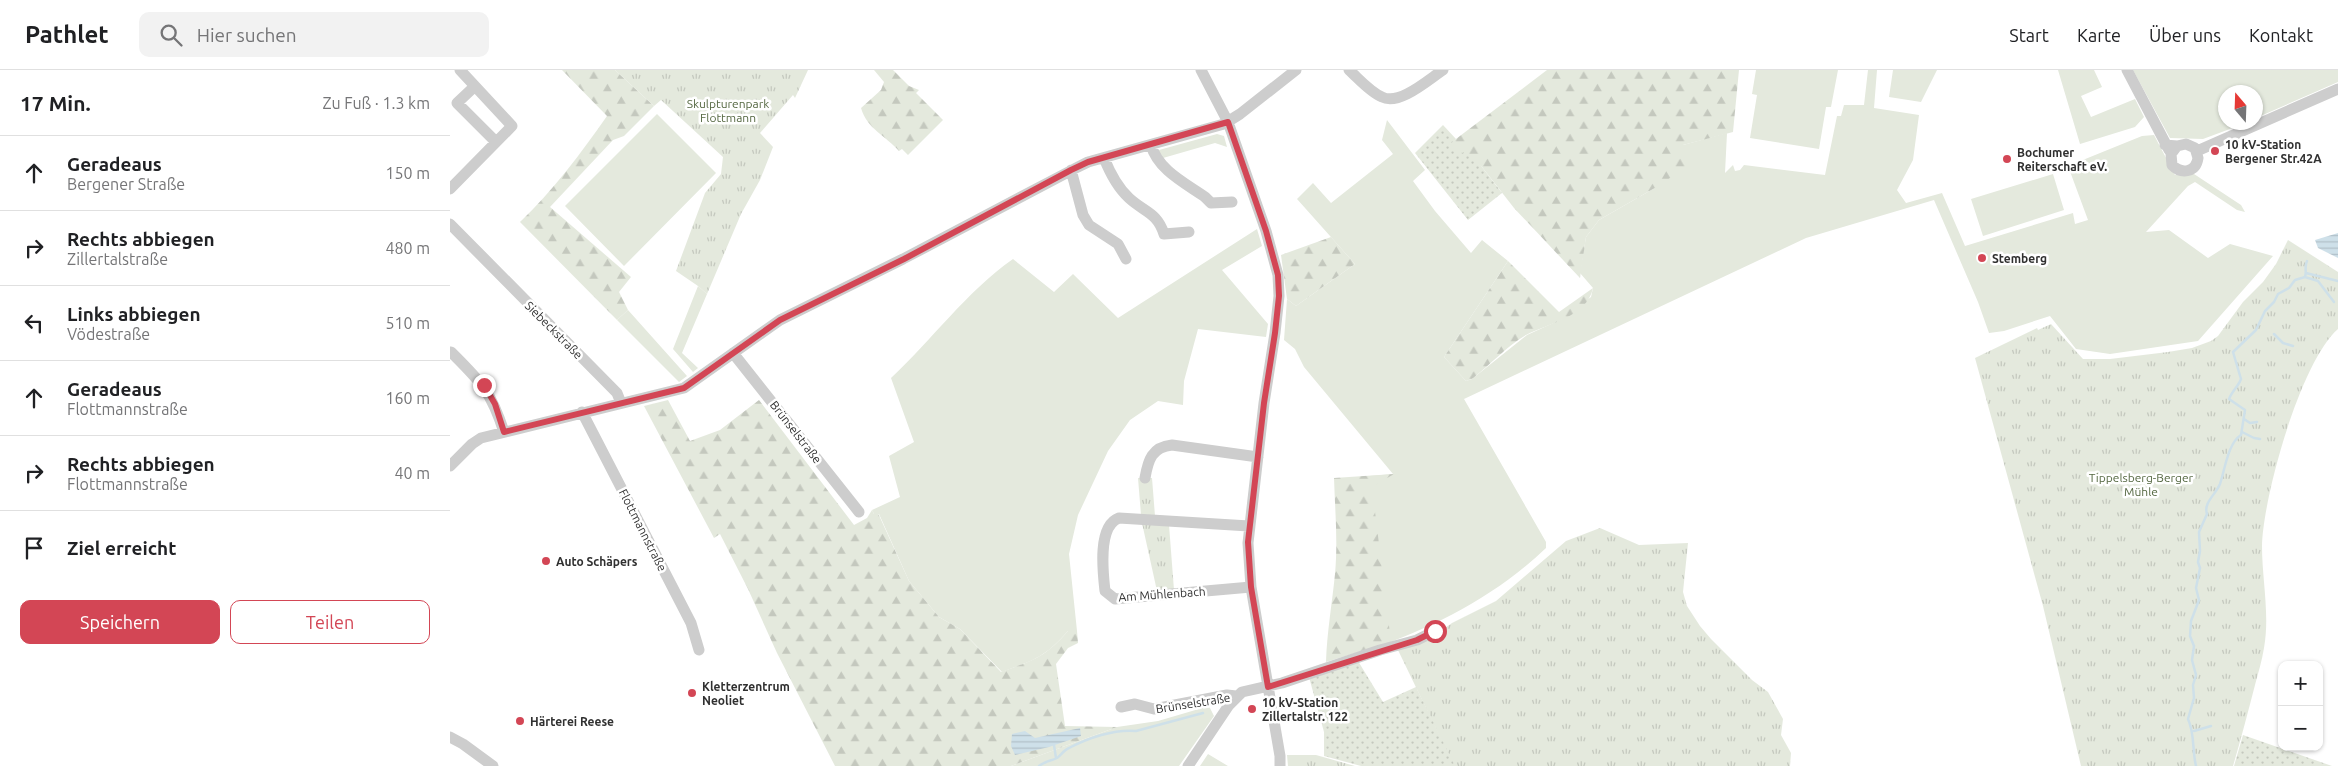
<!DOCTYPE html>
<html lang="de">
<head>
<meta charset="utf-8">
<style>
  body { margin:0; font-family:Ubuntu,sans-serif; background:#f2f2f2; color:#202124 }
  .controls { position:absolute; right:15px; bottom:15px; display:grid; overflow:hidden; border-radius:10px; box-shadow:0 1px 4px #0004 }
  .controls button { width:45px; height:45px; display:grid; place-items:center; padding:0; border:0; border-bottom:1px solid #e0e0e0; background:#fff; color:#202124; font:25px sans-serif }
  .compass { position:absolute; left:1768px; top:15px; width:45px; height:45px; border-radius:50%; background:#fff; box-shadow:0 1px 4px #0004; rotate:341deg }
  .stop { position:absolute; width:15px; height:15px; margin:-11px; border:4px solid #d34655; border-radius:50%; background:#fff }
  .stop.end { background:#d34655; border-color:#fff; box-shadow:0 1px 5px #0008 }
  .list { margin:0; padding:0; list-style:none }
  h2 { display:flex; justify-content:space-between; align-items:center; height:65px; margin:0; padding:0 20px; font-size:21px }
  h2 small { font-size:16px; font-weight:400; color:#757577 }
  .list li { display:grid; grid-template-columns:32px 1fr auto; gap:15px; align-items:center; box-sizing:border-box; height:75px; padding:0 20px; border-top:1px solid #e0e0e0 }
  .list b { display:block; font-size:19px; white-space:nowrap }
  .list p { margin:0; font-size:16px; white-space:nowrap; color:#757577 }
  .list em { font-size:16px; font-style:normal; color:#757577 }
  .actions { display:flex; gap:10px; padding:15px 20px }
  .actions a { flex:1; padding:11px 0; border:1px solid #d34655; border-radius:10px; text-align:center; font-size:18px; color:#d34655 }
  .actions .main { background:#d34655; color:#fff }
  .icon { flex:none; width:28px; height:28px; fill:none; stroke:currentColor; stroke-width:2; stroke-linecap:round; stroke-linejoin:round }
  .map { position:relative; flex:none; width:1888px; height:696px; overflow:hidden }
  header { display:flex; align-items:center; gap:30px; box-sizing:border-box; height:70px; padding:0 25px; background:#fff; border-bottom:1px solid #e0e0e0 }
  header strong { font-size:24px }
  nav { display:flex; gap:28px; margin-inline-start:auto; font-size:18px }
  .search { width:350px; height:45px; background:#f2f2f2; display:flex; align-items:center; gap:12px; box-sizing:border-box; padding:0 18px; border-radius:10px; color:#757577; font-size:19px }
  main { display:flex }
  aside { flex:1; background:#fff }
  .map>svg:first-child { display:block }
  .grass { fill:#e4e9dd }
  .forest { fill:url(#forest-firs) }
  .park { fill:url(#park-tufts) }
  .garden { fill:url(#garden-dots) }
  .water { fill:url(#water-rules) }
  .lines { fill:none; stroke-linecap:round; stroke-linejoin:round }
  .stream { stroke:#cee0e9; stroke-width:2.5 }
  .minor { stroke:#cdcdcd; stroke-width:11 }
  .route { stroke:#d34655; stroke-width:6 }
  .poi-dot { fill:#d34655; stroke:#fff; stroke-width:2 }
  .labels { text-anchor:middle; dominant-baseline:central; stroke-width:5; stroke-linejoin:round; paint-order:stroke }
  .park-label { font-size:12px; fill:#556842; stroke:#fff }
  .poi-label { font-size:12px; font-weight:bold; fill:#303030; stroke:#fff; text-anchor:start }
  .street-label { font-size:12px; fill:#303030; stroke:#fff }
</style>
</head>
<body>
<header>
<strong>Pathlet</strong>
<div class="search"><svg class="icon" aria-label="search" viewBox="0 0 24 24"><circle cx="10" cy="10" r="6"/><path d="M15 15l6 6"/></svg>Hier suchen</div>
<nav><a>Start</a><a>Karte</a><a>Über uns</a><a>Kontakt</a></nav>
</header>
<main>
<aside>
<h2>17 Min.<small>Zu Fuß · 1.3 km</small></h2>
<ul class="list">
<li><svg class="icon" aria-label="ahead" viewBox="0 0 24 24"><path d="M12 20V5M6 11l6-6 6 6"/></svg><div><b>Geradeaus</b><p>Bergener Straße</p></div><em>150 m</em></li>
<li><svg class="icon" aria-label="right" viewBox="0 0 24 24"><path d="M7 20v-9h11M14 6l5 5-5 5"/></svg><div><b>Rechts abbiegen</b><p>Zillertalstraße</p></div><em>480 m</em></li>
<li><svg class="icon" aria-label="left" viewBox="0 0 24 24"><path d="M17 20v-9H6M10 6l-5 5 5 5"/></svg><div><b>Links abbiegen</b><p>Vödestraße</p></div><em>510 m</em></li>
<li><svg class="icon" aria-label="ahead" viewBox="0 0 24 24"><path d="M12 20V5M6 11l6-6 6 6"/></svg><div><b>Geradeaus</b><p>Flottmannstraße</p></div><em>160 m</em></li>
<li><svg class="icon" aria-label="right" viewBox="0 0 24 24"><path d="M7 20v-9h11M14 6l5 5-5 5"/></svg><div><b>Rechts abbiegen</b><p>Flottmannstraße</p></div><em>40 m</em></li>
<li><svg class="icon" aria-label="arrive" viewBox="0 0 24 24"><path d="M6 21V4h12l-3 4 3 4H6"/></svg><div><b>Ziel erreicht</b></div></li>
</ul>
<div class="actions"><a class="main">Speichern</a><a>Teilen</a></div>
</aside>
<div class="map">
<svg width="1888" height="696" viewBox="0 0 1888 696">
  <defs>
    <pattern id="forest-firs" width="22" height="20" patternUnits="userSpaceOnUse" patternTransform="scale(1.25)"><rect width="22" height="20" fill="#e4e9dd"/><path d="M5 1l3.5 6h-7zM16 11l3.5 6h-7z" fill="#c4c8be"/></pattern>
    <pattern id="park-tufts" width="24" height="20" patternUnits="userSpaceOnUse" patternTransform="scale(1.25)"><rect width="24" height="20" fill="#e4e9dd"/><path d="M3 7l-1-3M5 7V3M7 7l1-3M15 17l-1-3M17 17v-4M19 17l1-3" fill="none" stroke="#c4c8be"/></pattern>
    <pattern id="garden-dots" width="8" height="8" patternUnits="userSpaceOnUse" patternTransform="scale(1.25)"><rect width="8" height="8" fill="#e4e9dd"/><path d="M2 2h.1M6 6h.1" fill="none" stroke="#c4c8be" stroke-width="1.8" stroke-linecap="round"/></pattern>
    <pattern id="water-rules" width="6" height="5" patternUnits="userSpaceOnUse" patternTransform="scale(1.25)"><rect width="6" height="5" fill="#cee0e9"/><path d="M0 2.5h6" fill="none" stroke="#b1c0c8"/></pattern>
  </defs>
  <rect width="100%" height="100%" fill="#fff"/>
  <path class="grass" d="M 1306,0 L 1388,0 L 1381,37 L 1376,37 L 1369,79 L 1300,68 L 1307,25 L 1302,24 Z
    M 1418,0 L 1427,0 L 1424,38 L 1469,45 L 1463,90 L 1447,120 L 1456,133 L 1492,123 L 1515,176 L 1623,143 L 1625,154 L 1638,150 L 1618,96 L 1692,66 L 1704,65 L 1725,105 L 1744,104 L 1791,135 L 1795,142 L 1787,140 L 1745,112 L 1738,116 L 1696,162 L 1719,160 L 1758,188 L 1780,174 L 1823,186 L 1748,271 L 1660,284 L 1626,279 L 1600,246 L 1554,261 L 1539,263 L 1528,232 L 1484,130 L 1356,168 L 1014,329 L 1096,472 L 1096,478 C 1046,526 985,557 921,579 L 908,407 L 943,404 L 854,297 L 845,279 L 834,270 L 837,229 L 846,236 L 905,194 L 847,129 L 863,113 L 881,133 L 943,84 L 932,70 L 937,50 L 975,100 L 963,111 L 985,141 L 1021,183 L 1032,170 L 1058,191 L 994,287 L 1016,311 L 1022,309 L 1077,265 L 1112,249 L 1141,227 L 1143,218 L 1130,203 L 1136,167 L 1149,150 L 1203,119 L 1233,75 L 1277,63 L 1275,103 L 1283,95 L 1285,101 L 1290,100 L 1294,95 L 1375,105 L 1387,46 L 1391,46 L 1394,35 L 1414,35 Z
    M 1443,0 L 1487,0 L 1471,32 L 1439,27 Z
    M 1608,0 L 1644,0 L 1652,17 L 1631,26 L 1641,47 L 1685,29 L 1694,47 L 1685,57 L 1630,74 Z
    M 1683,0 L 1888,0 L 1888,12 L 1806,48 L 1806,22 L 1776,22 L 1776,52 L 1796,53 L 1753,69 L 1720,68 Z
    M 207,44 L 266,103 L 174,196 L 115,136 Z
    M 767,64 L 774,66 L 777,77 L 765,73 L 713,88 L 708,82 L 709,80 Z
    M 1603,104 L 1614,140 L 1533,166 L 1521,129 Z
    M 807,159 L 812,176 L 772,200 L 818,254 L 816,267 L 748,259 L 734,311 L 733,335 L 708,331 L 680,350 L 658,381 L 628,445 L 619,484 L 627,561 L 618,561 C 594,588 584,590 552,602 L 510,559 L 489,547 L 459,511 L 429,444 L 424,444 L 422,440 L 450,427 L 439,386 L 464,372 L 441,308 C 482,270 516,222 563,189 L 604,222 L 623,204 L 668,248 Z
    M 248,216 L 257,224 L 232,283 L 248,298 L 243,302 L 223,279 Z
    M 178,240 L 237,306 L 229,312 L 167,250 Z
    M 759,636 L 764,646 L 729,696 L 561,696 L 667,657 L 708,651 Z
    M 758,684 L 778,696 L 750,696 Z"/>
  <path class="forest" d="M 112,0 L 165,0 L 204,36 L 174,66 L 163,70 L 100,137 L 181,207 L 169,222 L 178,240 L 167,250 L 70,152 C 103,121 131,83 157,46 Z
    M 424,0 L 443,0 L 459,16 L 469,20 L 466,23 L 493,50 L 458,85 L 452,79 L 449,81 C 436,66 417,59 411,38 L 431,20 L 434,12 Z
    M 1097,0 L 1289,0 L 1283,62 L 1233,75 L 1237,97 L 1203,119 L 1149,150 L 1136,167 L 1130,208 L 1064,138 L 1032,97 L 998,75 Z
    M 881,167 L 905,194 L 846,236 L 837,229 L 831,185 Z
    M 1058,191 L 1109,242 L 1143,218 C 1137,247 1099,253 1076,265 C 1057,276 1040,295 1022,309 L 1016,311 L 994,287 Z
    M 218,330 L 240,371 L 270,360 L 309,330 L 404,455 L 417,448 L 422,440 L 424,444 L 428,443 L 459,511 L 489,547 L 510,559 L 551,602 C 584,590 594,588 618,561 L 627,561 L 628,573 L 618,578 L 606,594 L 615,656 L 667,657 L 561,696 L 385,696 L 327,583 L 298,519 L 270,464 L 264,468 L 194,336 Z
    M 944,404 L 922,417 L 941,572 L 876,592 C 877,562 882,534 885,504 C 888,472 885,440 884,408 Z"/>
  <path class="park" d="M 165,0 L 358,0 L 345,28 L 343,25 L 310,63 L 323,77 L 310,110 L 291,144 L 257,224 L 248,216 L 226,201 L 255,123 L 271,104 L 273,87 L 211,30 L 204,36 Z
    M 1838,170 L 1888,202 L 1888,259 C 1851,291 1813,426 1812,476 C 1812,510 1820,544 1814,578 C 1812,591 1808,603 1805,615 C 1798,642 1791,669 1783,696 L 1631,696 L 1593,536 L 1525,288 L 1587,258 L 1588,260 L 1601,254 L 1633,289 L 1660,289 L 1718,282 L 1742,278 L 1761,271 L 1768,266 L 1793,232 L 1813,212 L 1826,194 Z
    M 688,408 L 702,408 L 705,446 L 691,445 Z
    M 692,453 L 719,455 L 724,520 L 707,521 Z
    M 1150,458 L 1189,475 L 1238,473 L 1233,522 L 1237,536 L 1250,556 L 1261,569 L 1302,610 L 1318,622 L 1333,649 L 1331,665 L 1341,683 L 1340,696 L 1004,696 L 947,578 L 982,567 L 1002,553 L 1046,531 L 1116,471 Z
    M 837,685 L 866,685 L 905,696 L 838,696 Z"/>
  <path class="garden" d="M 993,55 L 1006,69 L 999,75 L 1012,83 L 1016,81 L 1019,86 L 1032,97 L 1052,123 L 1018,150 L 965,83 Z
    M 908,591 L 933,632 L 966,617 L 1005,696 L 911,696 L 874,686 L 874,662 L 859,607 Z
    M 1793,665 L 1882,696 L 1784,696 Z"/>
  <path class="water" d="M 1888,163 L 1888,188 L 1868,178 L 1865,170 Z
    M 630,658 L 631,666 L 599,677 L 565,685 L 561,676 L 562,664 L 575,661 L 585,668 Z"/>
  <g class="lines">
    <path class="stream" d="M 1856,203 L 1888,211
      M 1855,207 L 1868,211 L 1884,232
      M 1824,264 L 1833,273 L 1843,276
      M 1794,349 L 1800,353 L 1807,352
      M 1792,362 L 1804,368 L 1810,369
      M 1744,661 L 1761,656
      M 604,675 L 606,688
      M 589,696 C 595,691 601,691 607,688 C 611,685 614,680 619,678 C 638,668 664,659 686,661 L 753,643
      M 1746,696 C 1742,680 1745,664 1738,649 L 1744,628 L 1743,615 L 1746,605 L 1742,590 L 1744,576 L 1740,566 L 1741,551 L 1749,530 L 1746,518 L 1750,498 L 1748,492 L 1750,481 L 1749,462 L 1757,444 C 1753,433 1766,424 1770,414 C 1775,399 1778,373 1791,365 L 1795,340 L 1779,329 C 1782,321 1788,317 1791,309 L 1783,282 L 1806,260 L 1815,241 L 1824,232 L 1828,224 L 1839,218 L 1845,210 L 1855,207 C 1857,201 1854,197 1857,191"/>
    <path class="minor" d="M 751,0 L 778,52 L 816,161 L 828,205 L 829,226 L 825,263 L 814,333 L 798,473 L 801,517 L 830,686 L 830,696
      M 899,0 C 909,9 920,22 932,27 C 949,36 978,10 993,0
      M 1677,0 L 1719,80
      M 24,17 L 7,33 L 46,72
      M 701,75 C 708,100 735,113 755,127 L 761,133 L 782,132
      M 1715,75 L 1727,76 L 1736,74 L 1745,78 L 1748,88 C 1746,102 1732,105 1722,95 L 1721,84 L 1727,76
      M 1747,81 L 1888,19
      M 654,88 C 660,103 667,117 679,128 C 694,142 707,142 714,164 L 739,162
      M 621,100 L 633,145 L 639,155 L 668,174 L 676,189
      M 0,119 L 62,56 L 10,0
      M 0,154 L 167,323 L 171,333
      M 1,282 C 31,312 41,321 54,362
      M 283,283 L 409,442
      M 132,342 L 241,553 L 249,580
      M 0,396 L 22,374 L 31,368 L 234,318 L 330,250 L 453,189 L 626,98 L 638,92 L 774,54 L 790,44 L 846,0
      M 695,408 C 698,390 702,377 722,375 L 808,387
      M 799,456 L 669,448 C 647,456 653,503 655,521 L 665,529 L 801,517
      M 671,637 L 685,634 L 704,639 L 777,625 L 786,626
      M 0,667 L 13,674 L 43,696
      M 738,696 L 779,635 L 792,622 L 832,613 L 930,580 L 967,570 L 985,561"/>
  </g>
  <g class="lines">
    <path class="route" d="M 34,315 L 45,334 L 54,362 L 234,318 L 330,250 L 454,189 L 621,100 L 638,92 L 778,52 L 816,161 L 828,205 L 829,226 L 825,263 L 814,333 L 798,472 L 801,517 L 818,617 L 967,570 L 985,561"/>
  </g>
  <g class="poi-dot">
    <circle cx="1765" cy="81" r="5"/>
    <circle cx="1557" cy="89" r="5"/>
    <circle cx="1532" cy="188" r="5"/>
    <circle cx="96" cy="491" r="5"/>
    <circle cx="242" cy="623" r="5"/>
    <circle cx="802" cy="639" r="5"/>
    <circle cx="70" cy="651" r="5"/>
  </g>
  <g class="labels">
    <g class="park-label">
      <text x="278" y="33">Skulpturenpark<tspan x="278" dy="14">Flottmann</tspan></text>
      <text x="1691" y="407">Tippelsberg-Berger<tspan x="1691" dy="14">Mühle</tspan></text>
    </g>
    <g class="poi-label">
      <text x="1775" y="74">10 kV-Station<tspan x="1775" dy="14">Bergener Str.42A</tspan></text>
      <text x="1567" y="82">Bochumer<tspan x="1567" dy="14">Reiterschaft eV.</tspan></text>
      <text x="1542" y="188">Stemberg</text>
      <text x="106" y="491">Auto Schäpers</text>
      <text x="252" y="616">Kletterzentrum<tspan x="252" dy="14">Neoliet</tspan></text>
      <text x="812" y="632">10 kV-Station<tspan x="812" dy="14">Zillertalstr. 122</tspan></text>
      <text x="80" y="651">Härterei Reese</text>
    </g>
    <g class="street-label">
      <text transform="translate(104 260) rotate(45)">Siebeckstraße</text>
      <text transform="translate(346 362) rotate(52)">Brünselstraße</text>
      <text transform="translate(193 460) rotate(63)">Flottmannstraße</text>
      <text transform="translate(712 524) rotate(-4)">Am Mühlenbach</text>
      <text transform="translate(743 633) rotate(-9)">Brünselstraße</text>
    </g>
  </g>
</svg>
<div class="controls">
<button>+</button>
<button>−</button>
</div>
<svg class="compass" viewBox="-18 -18 36 36"><path d="M0-13l5 13h-10z" fill="#e53935"/><path d="M0 13l5-13h-10z" fill="#757577"/></svg>
<div class="stop" style="left:985px;top:561px"></div>
<div class="stop end" style="left:34px;top:315px"></div>
</div>
</main>
</body>
</html>
